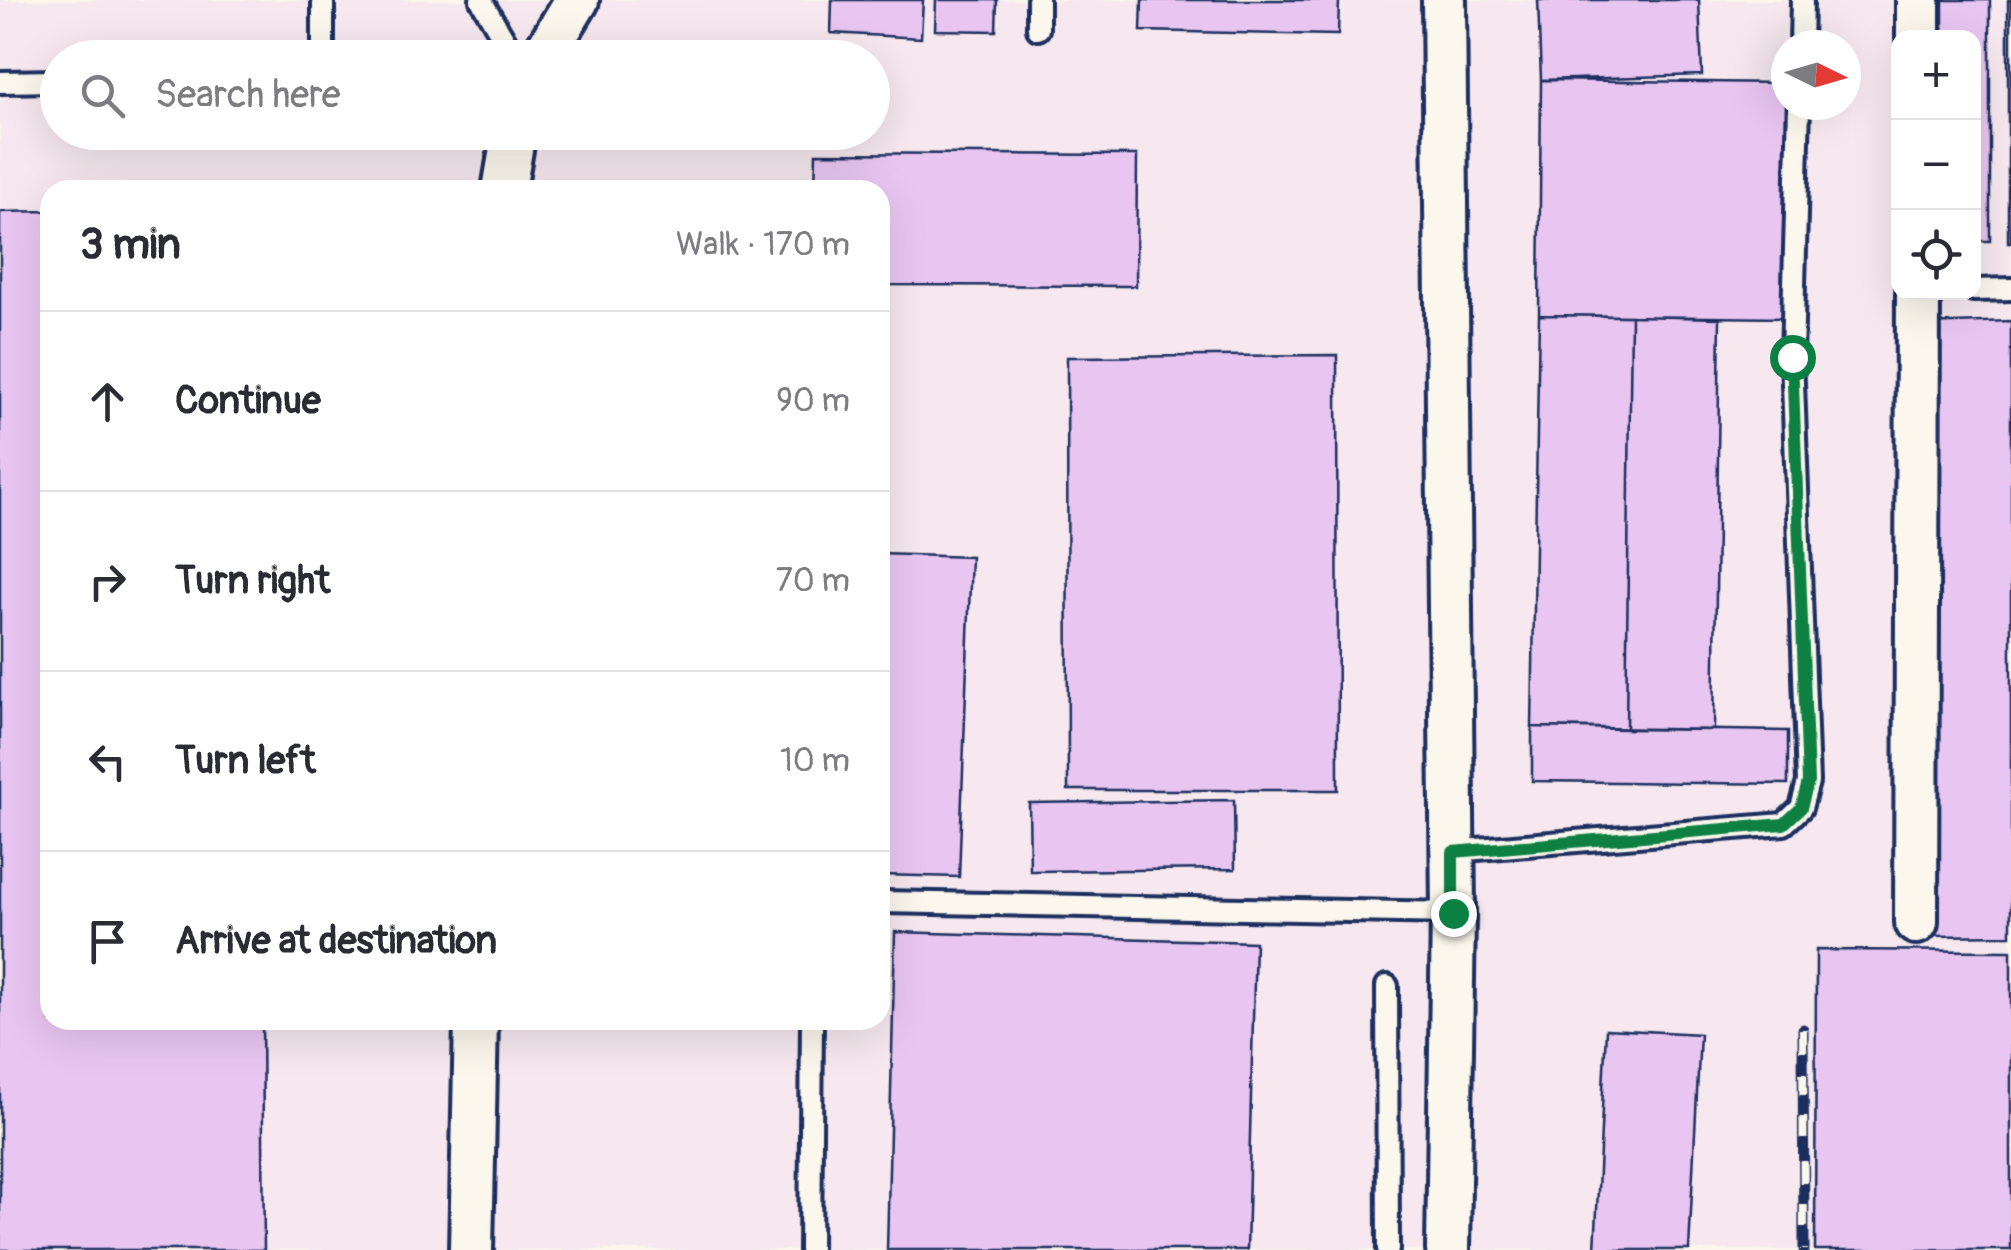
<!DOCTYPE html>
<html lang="en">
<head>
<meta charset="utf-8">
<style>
  body { margin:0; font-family:Pangolin,sans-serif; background:#f2f2f3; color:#2b2b33 }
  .controls { position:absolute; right:30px; top:30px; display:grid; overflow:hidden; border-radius:20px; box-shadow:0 10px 40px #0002 }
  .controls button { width:90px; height:90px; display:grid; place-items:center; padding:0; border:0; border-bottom:2px solid #e1e1e2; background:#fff; color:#2b2b33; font:50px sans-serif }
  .compass { position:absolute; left:1771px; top:30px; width:90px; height:90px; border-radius:50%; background:#fff; box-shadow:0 10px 40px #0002; rotate:95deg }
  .stop { position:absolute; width:30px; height:30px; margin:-22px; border:8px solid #0b8043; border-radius:50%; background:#fff }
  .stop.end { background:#0b8043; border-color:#fff; box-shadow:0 2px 10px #0008 }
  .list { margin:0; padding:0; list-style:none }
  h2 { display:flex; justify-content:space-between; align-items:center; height:130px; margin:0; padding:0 40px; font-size:42px }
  h2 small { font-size:32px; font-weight:400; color:#7c7c81 }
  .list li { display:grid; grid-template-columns:65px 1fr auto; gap:30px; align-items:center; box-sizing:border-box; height:180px; padding:0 40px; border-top:2px solid #e1e1e2 }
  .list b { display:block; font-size:38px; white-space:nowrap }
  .list em { font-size:32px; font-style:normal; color:#7c7c81 }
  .icon { flex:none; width:55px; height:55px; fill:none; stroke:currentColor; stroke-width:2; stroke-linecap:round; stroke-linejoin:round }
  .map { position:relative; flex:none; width:2011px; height:1250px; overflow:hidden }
  .search { position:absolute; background:#fff; box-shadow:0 10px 40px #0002; left:40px; top:40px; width:850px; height:110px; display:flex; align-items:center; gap:25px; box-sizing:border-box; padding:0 35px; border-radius:55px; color:#7c7c81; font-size:38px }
  .panel { position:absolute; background:#fff; box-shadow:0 10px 40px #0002; left:40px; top:180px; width:850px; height:850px; border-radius:30px }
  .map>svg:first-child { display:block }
  .built { fill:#f6e8ee; fill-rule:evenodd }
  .building { fill:#e9c6f2; stroke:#1b2f5e; stroke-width:2.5 }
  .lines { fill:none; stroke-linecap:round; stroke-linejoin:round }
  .service-casing { stroke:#1b2f5e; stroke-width:28 }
  .minor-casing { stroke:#1b2f5e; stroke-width:50 }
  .service { stroke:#fbf7ec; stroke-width:20 }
  .minor { stroke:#fbf7ec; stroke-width:42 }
  .rail-casing { stroke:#1b2f5e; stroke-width:11 }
  .rail { stroke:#fbf7ec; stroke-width:8; stroke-dasharray:22; stroke-linecap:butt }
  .route { stroke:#0b8043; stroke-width:12 }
</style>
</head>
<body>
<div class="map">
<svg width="2011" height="1250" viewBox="0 0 2011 1250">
  <rect width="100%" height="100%" fill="#fbf7ec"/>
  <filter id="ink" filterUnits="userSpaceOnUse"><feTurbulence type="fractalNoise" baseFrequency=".01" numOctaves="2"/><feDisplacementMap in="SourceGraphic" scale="20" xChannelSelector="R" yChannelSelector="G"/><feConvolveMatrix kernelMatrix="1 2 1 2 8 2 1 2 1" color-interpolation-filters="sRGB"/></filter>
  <g filter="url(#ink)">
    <path class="built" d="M 0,0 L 2011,0 L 2011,1250 L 0,1250 ZM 1898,38 L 1974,38 L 1974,292 L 1898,292 ZM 1786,45 L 1846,45 L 1846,105 L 1786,105 ZM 58,58 L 872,58 L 872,132 L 58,132 ZM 50,190 L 880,190 L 880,1020 L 50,1020 Z"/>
    <path class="building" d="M 832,0 L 923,0 L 921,38 L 831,33 Z
      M 936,0 L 997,0 L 996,31 L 935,30 Z
      M 1142,0 L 1339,0 L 1338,35 L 1141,31 Z
      M 1538,0 L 1699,0 L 1702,75 L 1541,80 Z
      M 1943,0 L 1990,0 L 1990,241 L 1974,241 L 1974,38 L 1943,38 Z
      M 2008,0 L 2011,0 L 2011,242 L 2008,242 Z
      M 1541,80 L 1786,83 L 1785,318 L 1539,315 Z
      M 816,153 L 1137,155 L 1136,286 L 880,285 L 880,190 L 815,190 Z
      M 50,211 L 50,1020 L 262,1020 L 264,1250 L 0,1250 L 0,212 Z
      M 1539,315 L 1631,316 L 1626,729 L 1532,727 Z
      M 1631,316 L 1720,318 L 1714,730 L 1626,729 Z
      M 2011,321 L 2011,935 L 1931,936 L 1924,324 Z
      M 1337,355 L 1338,790 L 1068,790 L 1067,357 Z
      M 880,554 L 971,557 L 959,877 L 880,875 Z
      M 1532,727 L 1788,731 L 1788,784 L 1532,781 Z
      M 1234,800 L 1235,869 L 1030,871 L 1029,803 Z
      M 895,932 L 1255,942 L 1247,1250 L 887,1250 Z
      M 1816,950 L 2011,951 L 2011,1250 L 1815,1250 Z
      M 1606,1029 L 1700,1034 L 1689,1250 L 1595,1250 Z"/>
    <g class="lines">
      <g class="service-casing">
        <path id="service" d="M 323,0 L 323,58
          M 481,0 L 515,58
          M 1038,0 L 1038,29
          M 1801,45 L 1802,0
          M 0,82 L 58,81
          M 1974,290 L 2011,289
          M 1453,851 L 1784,824 L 1801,808 L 1808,782 L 1792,357 L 1799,105
          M 880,902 L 1453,913
          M 1387,986 L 1388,1250
          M 810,1250 L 812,1020"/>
      </g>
      <g class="minor-casing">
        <path id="minor" d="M 1444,0 L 1453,913 L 1448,1250
          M 1918,38 L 1918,0
          M 542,58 L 577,0
          M 504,190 L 514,132
          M 1916,922 L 1918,292
          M 471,1250 L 476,1020"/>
      </g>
      <use href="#service" class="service"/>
      <use href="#minor" class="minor"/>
      <g class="rail-casing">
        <path id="rail" d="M 1803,1029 L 1804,1250"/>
      </g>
      <use href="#rail" class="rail"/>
    </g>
  </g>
  <g class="lines" filter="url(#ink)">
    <path class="route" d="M 1453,913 L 1453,852 L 1784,824 L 1801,808 L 1808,782 L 1792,357"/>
  </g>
</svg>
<div class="controls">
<button>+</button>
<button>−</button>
<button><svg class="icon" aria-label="locate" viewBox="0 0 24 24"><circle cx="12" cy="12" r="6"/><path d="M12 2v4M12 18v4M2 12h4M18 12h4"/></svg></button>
</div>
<svg class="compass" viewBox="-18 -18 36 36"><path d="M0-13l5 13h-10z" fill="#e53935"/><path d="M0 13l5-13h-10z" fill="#7c7c81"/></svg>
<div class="stop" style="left:1792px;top:357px"></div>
<div class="stop end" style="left:1453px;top:913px"></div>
<div class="search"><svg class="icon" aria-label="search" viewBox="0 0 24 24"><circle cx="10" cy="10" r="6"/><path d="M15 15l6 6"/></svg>Search here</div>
<section class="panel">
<h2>3 min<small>Walk · 170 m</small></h2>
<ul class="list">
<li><svg class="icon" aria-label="ahead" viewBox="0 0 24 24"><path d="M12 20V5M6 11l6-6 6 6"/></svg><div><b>Continue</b></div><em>90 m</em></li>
<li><svg class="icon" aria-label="right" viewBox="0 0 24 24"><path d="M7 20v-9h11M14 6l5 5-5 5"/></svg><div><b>Turn right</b></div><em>70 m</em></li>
<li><svg class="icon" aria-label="left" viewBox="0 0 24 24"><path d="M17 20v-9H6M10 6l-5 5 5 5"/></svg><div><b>Turn left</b></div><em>10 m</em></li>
<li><svg class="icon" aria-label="arrive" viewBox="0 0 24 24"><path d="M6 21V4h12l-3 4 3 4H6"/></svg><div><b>Arrive at destination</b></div></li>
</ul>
</section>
</div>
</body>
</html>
